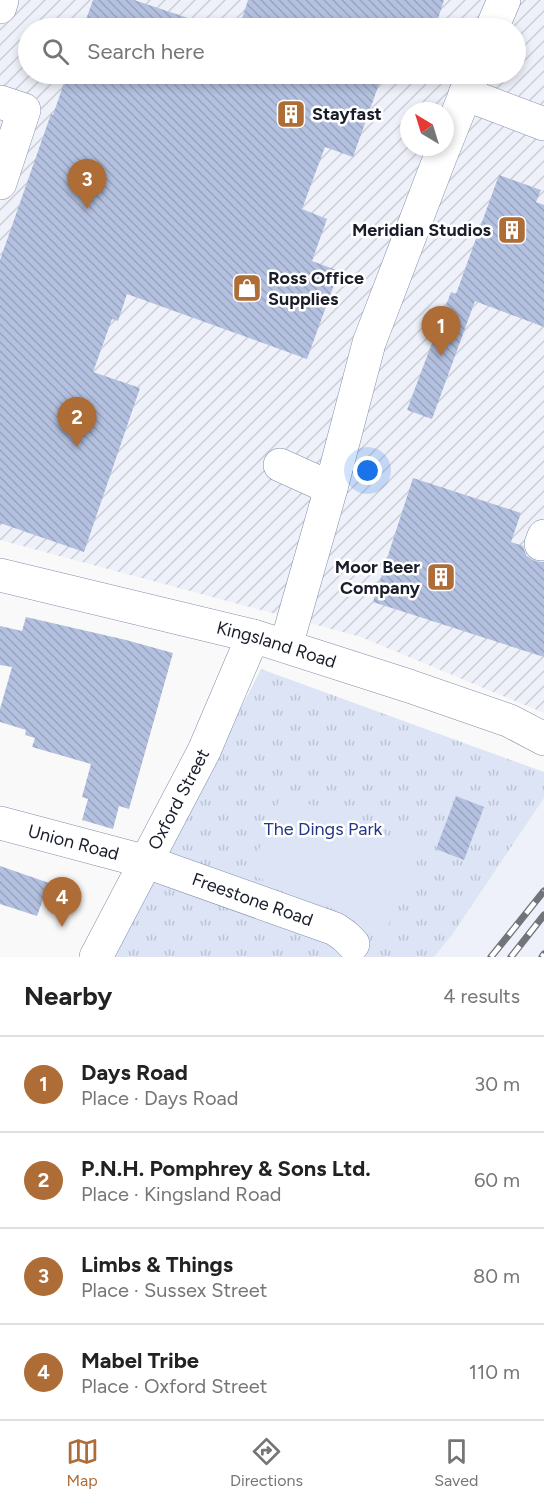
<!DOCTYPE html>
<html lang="en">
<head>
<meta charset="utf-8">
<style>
  body { margin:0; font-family:Figtree,sans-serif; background:#f2f2f2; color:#222 }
  .compass { position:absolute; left:400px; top:102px; width:54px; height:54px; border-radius:50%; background:#fff; box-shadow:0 3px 9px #0003; rotate:322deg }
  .you { position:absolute; left:368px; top:471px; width:21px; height:21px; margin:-15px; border:4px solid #fff; border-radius:50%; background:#1a73e8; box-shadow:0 0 0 9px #1a73e833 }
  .badge { display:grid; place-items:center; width:39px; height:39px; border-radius:50%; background:#ae6c37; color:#fff; font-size:20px; font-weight:700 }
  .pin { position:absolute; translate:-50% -50px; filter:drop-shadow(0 2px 3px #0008) }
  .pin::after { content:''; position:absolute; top:32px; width:21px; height:18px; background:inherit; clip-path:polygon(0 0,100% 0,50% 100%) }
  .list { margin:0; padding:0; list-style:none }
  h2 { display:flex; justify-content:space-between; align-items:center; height:78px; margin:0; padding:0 24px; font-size:26px }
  h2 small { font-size:20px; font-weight:400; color:#767676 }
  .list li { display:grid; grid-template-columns:39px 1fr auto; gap:18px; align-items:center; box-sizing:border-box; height:96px; padding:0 24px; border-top:2px solid #e0e0e0 }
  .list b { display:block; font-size:22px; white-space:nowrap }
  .list p { margin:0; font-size:20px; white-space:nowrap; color:#767676 }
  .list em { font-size:20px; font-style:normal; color:#767676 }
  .icon { flex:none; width:33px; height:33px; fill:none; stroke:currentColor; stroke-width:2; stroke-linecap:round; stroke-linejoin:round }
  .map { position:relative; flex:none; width:544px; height:957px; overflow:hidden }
  .search { position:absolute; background:#fff; box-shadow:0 3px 9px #0003; left:18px; right:18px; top:18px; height:66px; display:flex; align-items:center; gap:15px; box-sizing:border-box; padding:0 21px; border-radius:33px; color:#767676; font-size:22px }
  .sheet { height:462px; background:#fff }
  nav { display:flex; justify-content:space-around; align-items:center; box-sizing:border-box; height:84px; border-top:2px solid #e0e0e0; background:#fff; font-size:16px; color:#767676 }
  nav a { display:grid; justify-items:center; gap:3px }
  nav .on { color:#ae6c37 }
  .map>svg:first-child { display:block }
  .built { fill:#eef1f9 }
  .industrial { fill:url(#industrial-furrows); fill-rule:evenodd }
  .park { fill:url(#park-tufts) }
  .garden { fill:#dce4f6 }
  .building { fill:url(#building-back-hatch) }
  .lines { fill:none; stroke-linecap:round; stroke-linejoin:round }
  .minor-casing { stroke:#818dab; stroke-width:34 }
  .minor { stroke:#fff; stroke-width:33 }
  .rail-casing { stroke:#72747c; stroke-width:7 }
  .rail { stroke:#fff; stroke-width:4.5; stroke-dasharray:14; stroke-linecap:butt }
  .labels { text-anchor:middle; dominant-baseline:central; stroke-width:5; stroke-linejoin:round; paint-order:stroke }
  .poi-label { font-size:18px; font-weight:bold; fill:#191d29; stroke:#fff; text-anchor:start }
  .street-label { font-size:18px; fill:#191d29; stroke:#fff }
  .park-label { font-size:18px; fill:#223883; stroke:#fff }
</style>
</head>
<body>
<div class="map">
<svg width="544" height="957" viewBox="0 0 544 957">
  <defs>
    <pattern id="industrial-furrows" width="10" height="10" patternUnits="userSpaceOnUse" patternTransform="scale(1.5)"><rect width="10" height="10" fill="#eef1f9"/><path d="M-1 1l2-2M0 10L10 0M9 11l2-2" fill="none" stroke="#ccced5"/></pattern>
    <pattern id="park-tufts" width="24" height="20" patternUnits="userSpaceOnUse" patternTransform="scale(1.5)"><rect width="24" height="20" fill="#dce4f6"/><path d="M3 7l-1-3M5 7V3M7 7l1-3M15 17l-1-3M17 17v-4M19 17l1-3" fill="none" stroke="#bcc3d3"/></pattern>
    <pattern id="building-back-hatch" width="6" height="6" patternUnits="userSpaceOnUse" patternTransform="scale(1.5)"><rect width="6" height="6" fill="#b3c0df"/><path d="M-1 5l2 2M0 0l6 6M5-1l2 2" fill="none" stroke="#99a5bf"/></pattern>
  </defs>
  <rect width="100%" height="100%" fill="#f9f9f9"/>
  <path class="built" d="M 544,798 L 544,957 L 434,957 L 452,935 Z"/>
  <path class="industrial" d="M 0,0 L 544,0 L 544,713 L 361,637 L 0,540 ZM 28,28 L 516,28 L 516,74 L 28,74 ZM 409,111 L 445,111 L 445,147 L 409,147 Z"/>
  <path class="park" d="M 261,669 L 544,772 L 544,798 L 452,935 L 434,957 L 114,957 L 162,860 Z"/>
  <path class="garden" d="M 282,793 L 420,850 L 386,931 L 249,874 Z"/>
  <path class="building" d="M 93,0 L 134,0 L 218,28 L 83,28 Z
    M 248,0 L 444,0 L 435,28 L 239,28 Z
    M 67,74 L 351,74 L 379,84 L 353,157 L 325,147 L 302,209 L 327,219 L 312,261 L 339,271 L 307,359 L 127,294 L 118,321 L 112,319 L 93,372 L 140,388 L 84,552 L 0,523 L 0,260 L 51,114 L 53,115 Z
    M 499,175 L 541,190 L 536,202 L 544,205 L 544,327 L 456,294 Z
    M 451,292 L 475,301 L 432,419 L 407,410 Z
    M 413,478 L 521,513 L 511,542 L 523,546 L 526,555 L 534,561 L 544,562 L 544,657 L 373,602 Z
    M 26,617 L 126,640 L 173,653 L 129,809 L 119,806 L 113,829 L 82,820 L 88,799 L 82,797 L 91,764 L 32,747 L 35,738 L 25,735 L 26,730 L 0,722 L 0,709 L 12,667 L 0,665 L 0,626 L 22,631 Z
    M 456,796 L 484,807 L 464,860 L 436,849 Z
    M 0,866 L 49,883 L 37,916 L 0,904 Z"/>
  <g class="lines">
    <g class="minor-casing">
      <g id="minor">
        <path d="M 0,7 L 2,0"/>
        <path d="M 492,28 L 504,0"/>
        <path d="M 465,94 L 544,124"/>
        <path d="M 0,102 L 24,110 L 0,183"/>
        <path d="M 445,145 L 473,75"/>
        <path d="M 280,465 L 331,488"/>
        <path d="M 541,544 L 544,536"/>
        <path id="s1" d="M 0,575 L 253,636 L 409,686 L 510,721 L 544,739"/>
        <path d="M 286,646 L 331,488 L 369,343 L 444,147"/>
        <path id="s2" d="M 0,823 L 147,862 L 335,929 L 345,936 L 353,944"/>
        <path id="s3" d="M 96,957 L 204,751 L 253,636"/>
      </g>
    </g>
    <use href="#minor" class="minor"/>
    <g class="rail-casing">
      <path id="rail" d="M 491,957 L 544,891
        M 511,957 L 544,915
        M 542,957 L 544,954"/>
    </g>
    <use href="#rail" class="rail"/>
  </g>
  <defs>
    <g id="building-square" transform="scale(1.5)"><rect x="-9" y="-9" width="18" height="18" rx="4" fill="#ae6c37" stroke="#fff"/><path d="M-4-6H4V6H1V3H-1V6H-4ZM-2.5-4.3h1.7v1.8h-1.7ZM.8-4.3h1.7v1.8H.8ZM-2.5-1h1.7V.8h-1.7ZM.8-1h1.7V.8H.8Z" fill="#fff"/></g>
    <g id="shop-square" transform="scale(1.5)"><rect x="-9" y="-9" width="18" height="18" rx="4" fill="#ae6c37" stroke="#fff"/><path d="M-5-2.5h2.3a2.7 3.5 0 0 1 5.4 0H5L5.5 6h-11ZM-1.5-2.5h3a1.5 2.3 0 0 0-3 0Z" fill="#fff"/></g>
  </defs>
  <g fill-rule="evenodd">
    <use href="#building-square" x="291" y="114"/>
    <use href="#building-square" x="512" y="230"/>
    <use href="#shop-square" x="247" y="288"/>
    <use href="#building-square" x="441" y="577"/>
  </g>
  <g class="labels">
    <g class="poi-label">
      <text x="312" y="114">Stayfast</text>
      <text x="491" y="230" text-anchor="end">Meridian Studios</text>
      <text x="268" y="278">Ross Office<tspan x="268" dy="21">Supplies</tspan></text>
      <text x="420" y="567" text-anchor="end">Moor Beer<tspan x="420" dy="21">Company</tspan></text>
    </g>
    <g class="street-label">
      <text stroke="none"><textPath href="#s1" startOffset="285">Kingsland Road</textPath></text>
      <text stroke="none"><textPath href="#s3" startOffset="178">Oxford Street</textPath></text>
      <text stroke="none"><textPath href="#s2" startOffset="76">Union Road</textPath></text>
      <text stroke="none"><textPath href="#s2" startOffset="264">Freestone Road</textPath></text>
    </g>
    <g class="park-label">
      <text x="323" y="829">The Dings Park</text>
    </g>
  </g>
</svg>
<svg class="compass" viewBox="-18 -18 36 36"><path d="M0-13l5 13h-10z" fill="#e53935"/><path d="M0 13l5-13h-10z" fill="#767676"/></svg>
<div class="you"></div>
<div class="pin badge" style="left:441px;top:356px">1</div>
<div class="pin badge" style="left:77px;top:447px">2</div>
<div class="pin badge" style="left:87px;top:209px">3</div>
<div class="pin badge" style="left:62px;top:927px">4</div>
<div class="search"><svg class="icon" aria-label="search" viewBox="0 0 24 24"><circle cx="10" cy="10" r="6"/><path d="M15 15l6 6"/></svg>Search here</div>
</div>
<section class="sheet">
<h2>Nearby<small>4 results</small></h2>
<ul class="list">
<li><span class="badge">1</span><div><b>Days Road</b><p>Place · Days Road</p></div><em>30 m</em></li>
<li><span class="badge">2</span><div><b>P.N.H. Pomphrey &amp; Sons Ltd.</b><p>Place · Kingsland Road</p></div><em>60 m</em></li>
<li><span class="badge">3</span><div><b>Limbs &amp; Things</b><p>Place · Sussex Street</p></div><em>80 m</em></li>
<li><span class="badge">4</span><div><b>Mabel Tribe</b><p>Place · Oxford Street</p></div><em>110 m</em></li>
</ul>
</section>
<nav>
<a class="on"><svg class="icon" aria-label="map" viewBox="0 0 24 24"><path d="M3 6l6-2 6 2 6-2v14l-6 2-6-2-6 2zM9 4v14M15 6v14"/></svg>Map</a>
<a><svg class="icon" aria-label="directions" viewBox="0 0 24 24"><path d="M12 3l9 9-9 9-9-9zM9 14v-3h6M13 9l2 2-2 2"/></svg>Directions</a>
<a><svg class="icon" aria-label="saved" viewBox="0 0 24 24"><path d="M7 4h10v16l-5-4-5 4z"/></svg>Saved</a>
</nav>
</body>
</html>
